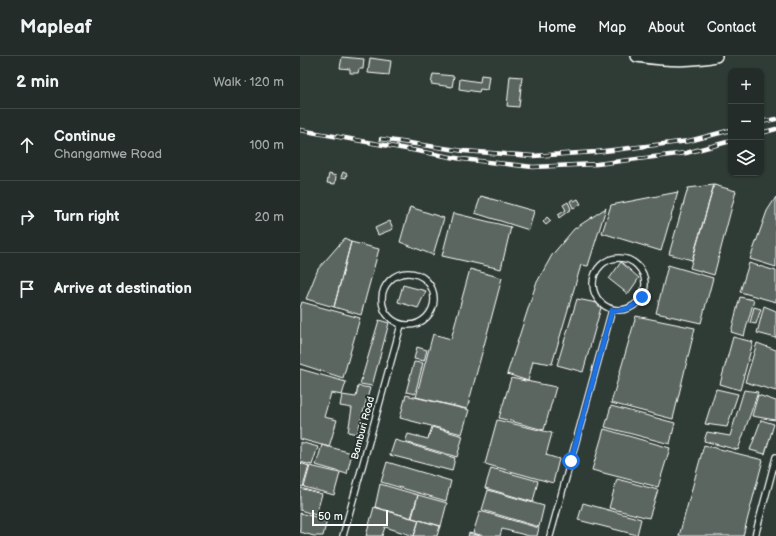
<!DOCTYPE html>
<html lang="en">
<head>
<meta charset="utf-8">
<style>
  body { margin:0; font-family:"Balsamiq Sans",sans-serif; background:#2b3430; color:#f1f3f6 }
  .controls { position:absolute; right:12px; top:12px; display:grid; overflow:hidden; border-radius:8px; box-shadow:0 1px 3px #0004 }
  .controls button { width:36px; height:36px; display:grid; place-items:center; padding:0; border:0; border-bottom:1px solid #404845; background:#232c28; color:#f1f3f6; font:20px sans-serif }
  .scale { position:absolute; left:12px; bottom:10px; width:76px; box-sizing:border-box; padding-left:4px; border:2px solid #fff; border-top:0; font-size:11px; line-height:14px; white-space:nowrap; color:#fff; -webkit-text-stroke:3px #26332d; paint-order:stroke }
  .stop { position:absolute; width:12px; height:12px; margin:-9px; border:3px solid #1a73e8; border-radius:50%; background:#fff }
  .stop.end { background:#1a73e8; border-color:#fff; box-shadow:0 1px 4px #0008 }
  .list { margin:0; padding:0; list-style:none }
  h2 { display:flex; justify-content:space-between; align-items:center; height:52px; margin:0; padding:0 16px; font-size:17px }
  h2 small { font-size:13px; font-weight:400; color:#a3a7a8 }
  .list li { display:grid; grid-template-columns:26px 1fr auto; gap:12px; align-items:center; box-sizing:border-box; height:72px; padding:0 16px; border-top:1px solid #404845 }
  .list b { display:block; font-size:15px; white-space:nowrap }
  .list p { margin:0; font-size:13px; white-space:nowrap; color:#a3a7a8 }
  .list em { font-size:13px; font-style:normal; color:#a3a7a8 }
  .icon { flex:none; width:22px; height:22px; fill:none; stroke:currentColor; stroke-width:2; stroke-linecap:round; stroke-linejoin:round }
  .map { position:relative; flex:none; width:476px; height:480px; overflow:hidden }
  header { display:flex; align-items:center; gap:24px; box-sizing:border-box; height:56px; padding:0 20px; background:#232c28; border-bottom:1px solid #404845 }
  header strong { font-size:19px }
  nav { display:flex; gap:22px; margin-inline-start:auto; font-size:14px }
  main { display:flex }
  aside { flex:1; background:#232c28 }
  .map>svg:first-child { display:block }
  .building { fill:#5b6661; stroke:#fff }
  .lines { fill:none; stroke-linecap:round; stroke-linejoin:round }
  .lane-casing { stroke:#fff; stroke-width:8 }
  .street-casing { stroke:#fff; stroke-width:14 }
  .lane { stroke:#26332d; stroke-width:5.5 }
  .street { stroke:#26332d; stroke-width:11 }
  .rail-casing { stroke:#fff; stroke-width:4.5 }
  .rail { stroke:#26332d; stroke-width:3; stroke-dasharray:9; stroke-linecap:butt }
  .route { stroke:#1a73e8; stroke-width:5 }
  .labels { text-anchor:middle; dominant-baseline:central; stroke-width:4; stroke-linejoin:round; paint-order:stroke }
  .street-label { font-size:10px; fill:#fff; stroke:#26332d }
</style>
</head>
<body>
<header>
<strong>Mapleaf</strong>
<nav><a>Home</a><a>Map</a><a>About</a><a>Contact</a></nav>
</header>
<main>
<aside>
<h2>2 min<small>Walk · 120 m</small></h2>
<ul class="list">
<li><svg class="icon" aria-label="ahead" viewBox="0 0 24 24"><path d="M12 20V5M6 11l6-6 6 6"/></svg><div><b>Continue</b><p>Changamwe Road</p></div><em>100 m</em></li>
<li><svg class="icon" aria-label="right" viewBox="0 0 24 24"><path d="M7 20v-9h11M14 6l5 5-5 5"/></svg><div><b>Turn right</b></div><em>20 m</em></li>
<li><svg class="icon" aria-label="arrive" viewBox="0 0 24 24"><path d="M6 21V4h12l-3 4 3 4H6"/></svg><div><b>Arrive at destination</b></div></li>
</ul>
</aside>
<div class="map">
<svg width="476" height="480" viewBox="0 0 476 480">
  <rect width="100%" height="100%" fill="#2f3b35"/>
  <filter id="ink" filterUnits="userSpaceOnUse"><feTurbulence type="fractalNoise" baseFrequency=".025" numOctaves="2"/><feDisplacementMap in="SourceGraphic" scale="8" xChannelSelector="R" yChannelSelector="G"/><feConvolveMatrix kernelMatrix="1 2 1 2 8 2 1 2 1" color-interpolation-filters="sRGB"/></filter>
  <g filter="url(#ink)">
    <path class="building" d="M 42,1 L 64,3 L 63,13 L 59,13 L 58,17 L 50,17 L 50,13 L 40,12 Z
      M 70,2 L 91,5 L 89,19 L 68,17 Z
      M 133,18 L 154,20 L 152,31 L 131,28 Z
      M 181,19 L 189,20 L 187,34 L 180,33 L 179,36 L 159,33 L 160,23 L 180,26 Z
      M 210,20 L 222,21 L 219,51 L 207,50 Z
      M 43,116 L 47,118 L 46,122 L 41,121 Z
      M 29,118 L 36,120 L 35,128 L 27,127 Z
      M 414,129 L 436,135 L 414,219 L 390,212 Z
      M 414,129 L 392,204 L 369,198 L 388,132 Z
      M 378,136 L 361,195 L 302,177 L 311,149 Z
      M 181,140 L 234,155 L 229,174 L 175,157 Z
      M 476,141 L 476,211 L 450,203 L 467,155 Z
      M 273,143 L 274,145 L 278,143 L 281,148 L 273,152 L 270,145 Z
      M 268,146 L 271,153 L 259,162 L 258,159 L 266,154 L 263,149 Z
      M 110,151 L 144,162 L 133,199 L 100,186 Z
      M 306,152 L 288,210 L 281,209 L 252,308 L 233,305 L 228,325 L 207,318 L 236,228 L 252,199 L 274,173 Z
      M 153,157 L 211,171 L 201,213 L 142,200 Z
      M 247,161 L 251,165 L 246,169 L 243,166 Z
      M 90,165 L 93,173 L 78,179 L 75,172 Z
      M 45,182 L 51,186 L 34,251 L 6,243 L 18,213 Z
      M 51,186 L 79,193 L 61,259 L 34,251 Z
      M 321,206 L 339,222 L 328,238 L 309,223 Z
      M 449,207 L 476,215 L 476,246 L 440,236 Z
      M 368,209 L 413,222 L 401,267 L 356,257 Z
      M 170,213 L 202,222 L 167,353 L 116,341 L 133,278 L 151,283 Z
      M 103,229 L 126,235 L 118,252 L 98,246 Z
      M 440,241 L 454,244 L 444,280 L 431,276 Z
      M 277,243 L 302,248 L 283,316 L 257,309 Z
      M 2,246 L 60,262 L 43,322 L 0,308 L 0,252 Z
      M 464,250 L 476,255 L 476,282 L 457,277 Z
      M 454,251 L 461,253 L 456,268 L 450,267 Z
      M 336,260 L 395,272 L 373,363 L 311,347 Z
      M 79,264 L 89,267 L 72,330 L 60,328 Z
      M 433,281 L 453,286 L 440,334 L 420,328 Z
      M 457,287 L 476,294 L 476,335 L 445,326 Z
      M 117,291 L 127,294 L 124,305 L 114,303 Z
      M 114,306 L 123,307 L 115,338 L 106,336 Z
      M 0,313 L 46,326 L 42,339 L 31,337 L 24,361 L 37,364 L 29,391 L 0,383 Z
      M 211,322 L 256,331 L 244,374 L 199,362 Z
      M 58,330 L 70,332 L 57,378 L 48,376 L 52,352 L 40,350 L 42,339 L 56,341 Z
      M 416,333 L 438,338 L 427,371 L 405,368 Z
      M 444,334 L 458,336 L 438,394 L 404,385 L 407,376 L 430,380 Z
      M 106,339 L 169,354 L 162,378 L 100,362 Z
      M 458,339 L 476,345 L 476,360 L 475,364 L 452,360 Z
      M 311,350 L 375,367 L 370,388 L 305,371 Z
      M 197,364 L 252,377 L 246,399 L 259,403 L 253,427 L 185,408 Z
      M 461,364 L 474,368 L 465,398 L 450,394 Z
      M 132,371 L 163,380 L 157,401 L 105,386 L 108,378 L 128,383 Z
      M 304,373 L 370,392 L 358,431 L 292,414 Z
      M 95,384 L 155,402 L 152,415 L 90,399 Z
      M 0,386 L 18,391 L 12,409 L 0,406 Z
      M 22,389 L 52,397 L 47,418 L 16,409 Z
      M 404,389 L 463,404 L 443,480 L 379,480 Z
      M 87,406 L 151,425 L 146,445 L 81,426 Z
      M 0,407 L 9,410 L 3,431 L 0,430 Z
      M 10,410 L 40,417 L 34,439 L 4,431 Z
      M 191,412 L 238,425 L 233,446 L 185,432 Z
      M 317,423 L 358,434 L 349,462 L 309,452 Z
      M 80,428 L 118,439 L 111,462 L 75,451 Z
      M 0,432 L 22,438 L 16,459 L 0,454 Z
      M 188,434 L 244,450 L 239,471 L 182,454 Z
      M 118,439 L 147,447 L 141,470 L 112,462 Z
      M 283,447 L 341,463 L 337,479 L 278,464 Z
      M 74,451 L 119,464 L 114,480 L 85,471 L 82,480 L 66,480 Z
      M 180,455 L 239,472 L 237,480 L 229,480 L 202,473 L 200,480 L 184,480 L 173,477 Z
      M 0,457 L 27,464 L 23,480 L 14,480 L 0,476 Z
      M 119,464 L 140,470 L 137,480 L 114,480 Z
      M 169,477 L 180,480 L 168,480 Z"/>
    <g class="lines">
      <g class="lane-casing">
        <path id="lane" d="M293 228a26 26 0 1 1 52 0a26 26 0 1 1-52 0Z
          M82 243a26 26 0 1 1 52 0a26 26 0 1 1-52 0Z
          M 43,480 L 101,269
          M 250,480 L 312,254
          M 455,480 L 476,401"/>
      </g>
      <g class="street-casing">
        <path id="street" d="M 337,0 C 363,4 390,6 416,0"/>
      </g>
      <use href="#lane" class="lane"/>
      <use href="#street" class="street"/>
      <g class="rail-casing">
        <path id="rail" d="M 461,66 L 476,63
          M 0,74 L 162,103 L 233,111 L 297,108 L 386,97 L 431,85
          M 461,77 L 476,73
          M 81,83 L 164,95 L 233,100 L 296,96 L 389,85 L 431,74"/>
      </g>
      <use href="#rail" class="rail"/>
    </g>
  </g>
  <g class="lines" filter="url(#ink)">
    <path class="route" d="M 271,405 L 312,254 C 326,255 334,252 342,241"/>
  </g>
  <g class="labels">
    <g class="street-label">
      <text transform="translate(63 372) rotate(-75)">Bamburi Road</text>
    </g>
  </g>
</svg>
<div class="controls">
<button>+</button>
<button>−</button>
<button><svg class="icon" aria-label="layers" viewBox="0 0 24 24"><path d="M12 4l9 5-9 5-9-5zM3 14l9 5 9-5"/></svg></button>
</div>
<div class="scale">50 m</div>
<div class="stop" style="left:271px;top:405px"></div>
<div class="stop end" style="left:342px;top:241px"></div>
</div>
</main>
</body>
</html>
